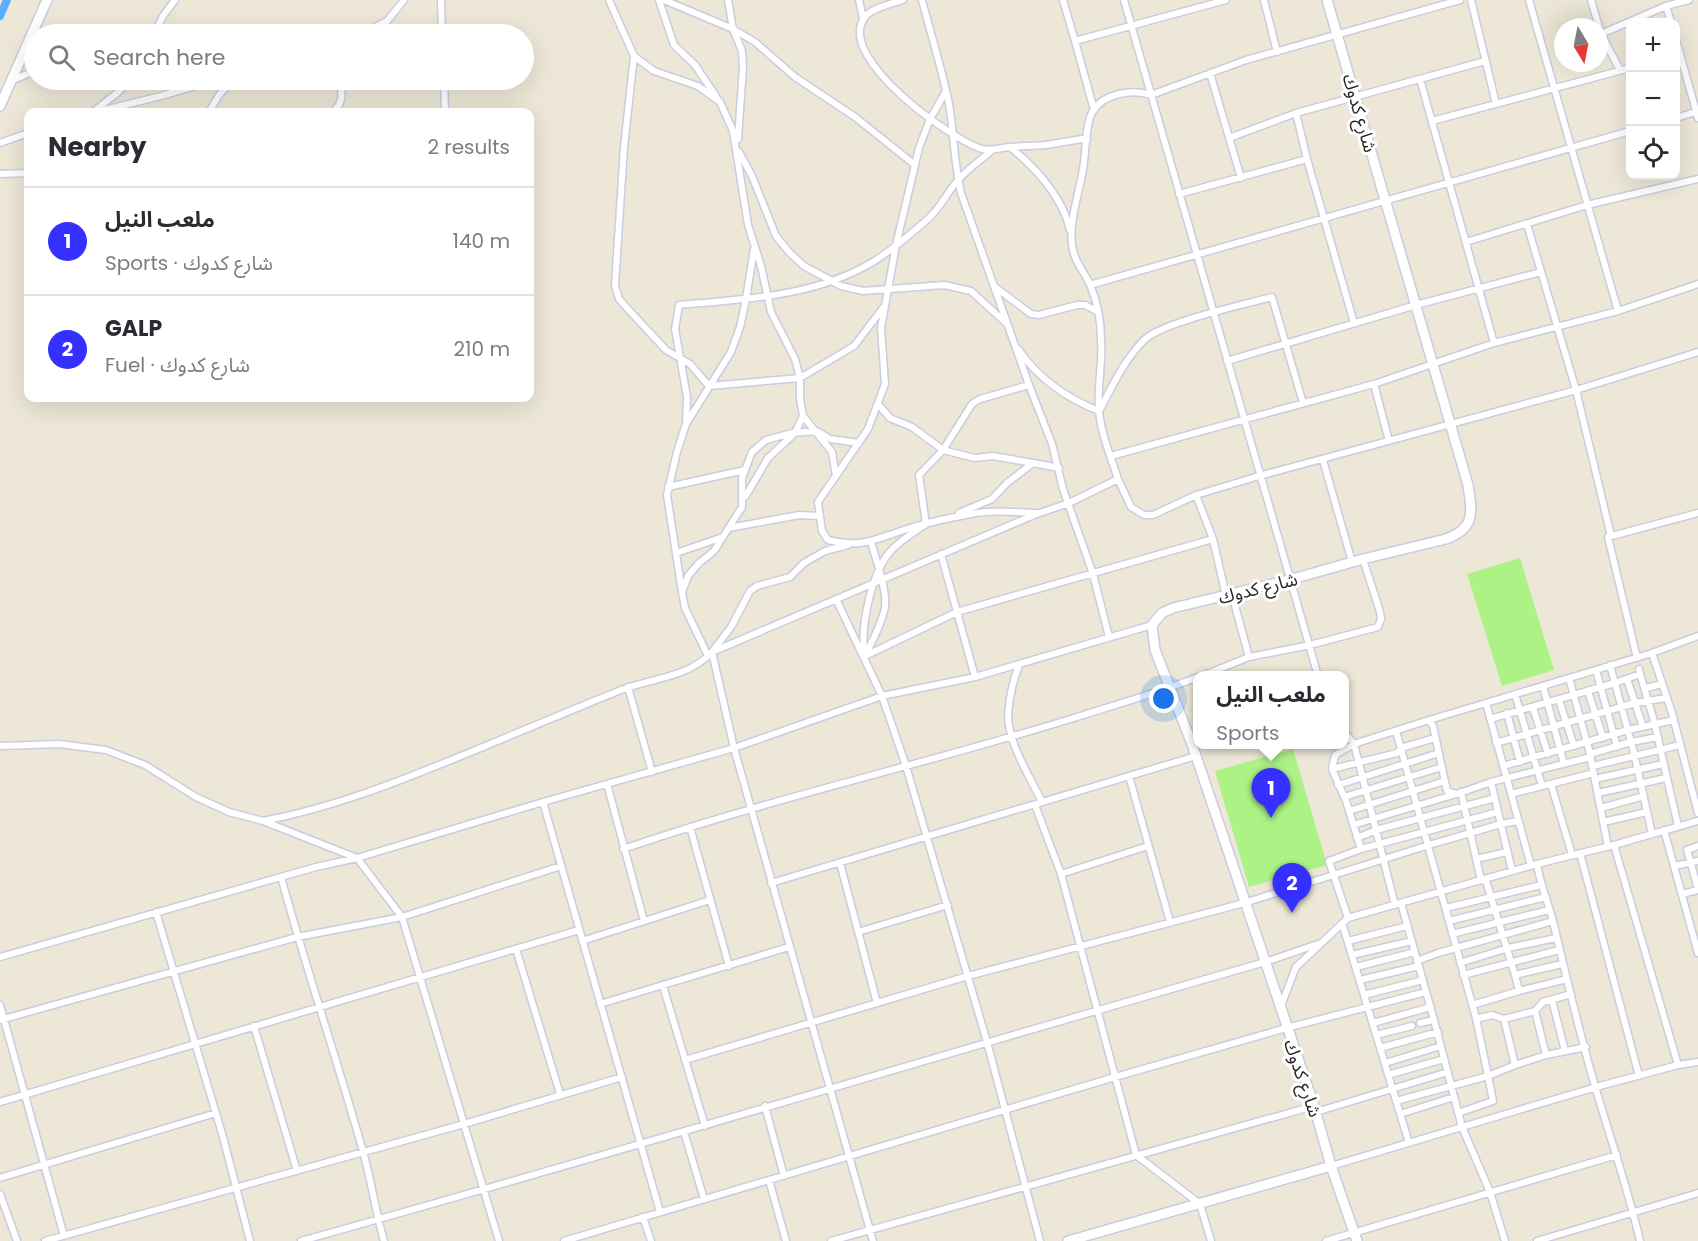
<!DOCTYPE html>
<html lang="en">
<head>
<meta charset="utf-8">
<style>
  body { margin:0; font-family:Poppins,"Noto Sans Arabic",sans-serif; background:#f7f7f7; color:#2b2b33 }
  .controls { position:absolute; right:18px; top:18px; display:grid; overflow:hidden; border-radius:12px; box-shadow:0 6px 24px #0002 }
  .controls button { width:54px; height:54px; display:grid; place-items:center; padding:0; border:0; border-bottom:2px solid #e1e1e2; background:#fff; color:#2b2b33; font:30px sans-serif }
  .compass { position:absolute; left:1554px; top:18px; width:54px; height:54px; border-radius:50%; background:#fff; box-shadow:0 6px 24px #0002; rotate:170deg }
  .you { position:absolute; left:1164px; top:699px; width:21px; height:21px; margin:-15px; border:4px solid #fff; border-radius:50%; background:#1a73e8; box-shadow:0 0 0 9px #1a73e833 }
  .badge { display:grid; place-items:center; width:39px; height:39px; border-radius:50%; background:#352fff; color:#fff; font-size:20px; font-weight:700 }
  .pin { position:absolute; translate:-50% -50px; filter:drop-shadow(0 2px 3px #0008) }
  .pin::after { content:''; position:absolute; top:32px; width:21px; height:18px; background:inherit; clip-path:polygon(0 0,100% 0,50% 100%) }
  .popup { position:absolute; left:1193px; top:671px; width:156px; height:78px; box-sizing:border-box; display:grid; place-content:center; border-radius:12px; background:#fff; filter:drop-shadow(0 2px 4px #0005); font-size:20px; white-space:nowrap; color:#7c7c81 }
  .popup b { font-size:22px; color:#2b2b33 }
  .popup::after { content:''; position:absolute; left:50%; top:100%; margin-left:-12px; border:12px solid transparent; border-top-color:#fff }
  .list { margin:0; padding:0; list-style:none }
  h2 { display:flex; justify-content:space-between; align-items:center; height:78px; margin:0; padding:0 24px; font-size:26px }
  h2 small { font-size:20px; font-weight:400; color:#7c7c81 }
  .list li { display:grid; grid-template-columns:39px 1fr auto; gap:18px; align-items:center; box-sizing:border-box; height:108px; padding:0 24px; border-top:2px solid #e1e1e2 }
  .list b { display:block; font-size:22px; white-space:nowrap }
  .list p { margin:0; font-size:20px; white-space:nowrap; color:#7c7c81 }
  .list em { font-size:20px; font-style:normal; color:#7c7c81 }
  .icon { flex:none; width:33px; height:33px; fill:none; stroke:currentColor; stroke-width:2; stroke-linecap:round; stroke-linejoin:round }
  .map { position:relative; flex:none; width:1698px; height:1241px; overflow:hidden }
  .search { position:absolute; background:#fff; box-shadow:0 6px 24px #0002; left:24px; top:24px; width:510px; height:66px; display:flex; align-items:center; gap:15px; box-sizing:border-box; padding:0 21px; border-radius:33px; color:#7c7c81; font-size:22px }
  .panel { position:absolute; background:#fff; box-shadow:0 6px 24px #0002; left:24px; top:108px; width:510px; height:294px; border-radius:12px }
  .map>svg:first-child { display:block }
  .pitch { fill:#acf285 }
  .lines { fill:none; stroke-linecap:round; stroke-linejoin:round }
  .canal { stroke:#5baefb; stroke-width:8 }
  .street-casing { stroke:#cbcbe2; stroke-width:9 }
  .secondary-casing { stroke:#cbcbe2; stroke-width:12 }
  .street { stroke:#fff; stroke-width:6 }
  .secondary { stroke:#fff; stroke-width:9 }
  .labels { text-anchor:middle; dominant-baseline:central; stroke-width:6; stroke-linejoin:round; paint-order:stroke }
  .street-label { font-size:18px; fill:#272727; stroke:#fff }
</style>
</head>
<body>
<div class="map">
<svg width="1698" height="1241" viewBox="0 0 1698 1241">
  <rect width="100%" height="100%" fill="#ece7d6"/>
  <path class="pitch" d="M 1520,558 L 1554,670 L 1502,686 L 1467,574 Z
    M 1293,749 L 1327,865 L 1249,887 L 1215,771 Z"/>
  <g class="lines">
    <path class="canal" d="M 0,16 L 7,0"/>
    <g class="street-casing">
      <path id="street" d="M 441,0 L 442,34
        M 609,0 L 634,56 L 654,71 L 698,86 L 720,102 L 733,131 L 748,225 L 761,266 L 771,312 L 795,359 L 800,378 L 800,399 L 803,416 L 832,452 L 836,476
        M 659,0 L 674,45 L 695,65 L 717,98
        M 664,0 L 733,29 L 755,42 L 795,77 L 855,117 L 915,165
        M 728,0 L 733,29 L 742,51 L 743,67 L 738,139
        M 859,0 L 863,18
        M 903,0 C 891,4 869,8 863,20 C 840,60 950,139 982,149 C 992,151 1000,148 1009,147 C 1021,146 1034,146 1046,145 C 1058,143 1070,141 1082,139 L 1087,140
        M 922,0 C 931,35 942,69 949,104 C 954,134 954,163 961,193 L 1029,385 L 1052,444 L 1063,489 L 1093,574 L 1109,637
        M 1063,0 L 1075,41
        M 1124,0 L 1318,676
        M 1264,0 L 1277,52
        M 1471,0 L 1496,104
        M 1529,0 L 1618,311
        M 1591,0 L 1601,34 L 1620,70
        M 1666,6 L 1671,22
        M 154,34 L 163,16 L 175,0
        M 362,34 L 387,21 L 404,0
        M 1601,34 L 1666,6 L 1689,0
        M 1676,40 L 1698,118
        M 634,56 L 624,147 L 615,285 L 619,299 L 626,307 L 666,350 L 690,364 L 709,386 L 800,378 L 854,346 L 883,308
        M 1210,73 L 1241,178
        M 1420,79 L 1494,343
        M 444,80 L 445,112
        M 11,81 L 34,71
        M 946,91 L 930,119 L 919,148 L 896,245 L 881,328 L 885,384 L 868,429 L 818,502 L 822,531 L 828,540 C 862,548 873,540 904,530 C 925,523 949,518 971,514 C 992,510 1014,512 1035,513
        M 1094,110 L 1075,41 L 1226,0
        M 93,112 L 117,93 L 130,80
        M 96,112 L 161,96 L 215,80
        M 209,112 L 219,95 L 233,80
        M 333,112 C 344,102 342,93 340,80
        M 1296,113 L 1307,159 L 1354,323
        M 1676,118 L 1698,111
        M 1432,121 L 1630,68
        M 1229,138 L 1296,113 L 1485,61
        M 0,143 L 28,133
        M 1010,147 C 1037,169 1062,196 1070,230
        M 739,152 L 752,176 L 776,236 L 789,252 L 804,266 L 841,286 L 863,291 L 944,285 L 971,291 L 1005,322
        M 0,174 L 28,173
        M 1179,194 L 1307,159
        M 1527,224 L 1576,390 L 1611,536
        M 1466,242 L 1587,205 L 1698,179
        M 1090,285 L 1630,131
        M 995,287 L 1031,314 L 1039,315 L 1077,305 L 1085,305 L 1097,311
        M 1018,349 C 1038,378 1066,398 1099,411 C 1112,387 1124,360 1144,340 C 1163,322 1243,305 1272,297 L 1303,403
        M 1227,361 L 1416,305 L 1541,272
        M 1374,384 L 1389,441
        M 878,404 L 890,418 L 912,427 L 943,450 L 975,458 L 993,456 L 1033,463 L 1007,483 L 992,499 L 959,513
        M 686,424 L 687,397 L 675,329 L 679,305 C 744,299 813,297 871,263 C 891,251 911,234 929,218 C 942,206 948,190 960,178 C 969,168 981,160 991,151
        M 1111,456 L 1374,384 L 1494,343 L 1618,311 L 1698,284
        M 1323,460 L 1352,562
        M 1033,463 L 1059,468
        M 1118,479 C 1111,457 1100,432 1099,409 C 1097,386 1103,363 1101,340 C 1101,323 1097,302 1091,287 C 1085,272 1074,262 1072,245 C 1069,220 1079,194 1083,169 C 1086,154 1085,122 1093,111 C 1104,93 1132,89 1151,95 L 1246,60 L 1460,0
        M 668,487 L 745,470
        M 1196,495 L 1213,539 L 1226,596
        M 745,497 L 768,458 L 795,433 L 803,416
        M 729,528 L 799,515 L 819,516
        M 848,545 L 825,551 L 804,563 L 790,577 L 757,586 L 750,591 L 731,627 L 712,652 L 734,748 L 873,1241
        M 676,553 L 723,537
        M 941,554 L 975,677
        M 682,592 L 667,495 L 677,452 L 686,424 L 731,352 L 740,327 L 746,299 L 754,249
        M 1232,595 L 1249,657
        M 836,599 L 882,696 L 906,766 L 987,1042 L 1040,1241
        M 864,650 C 861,623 872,574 889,553 C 899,541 913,533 926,524 L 919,475 L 943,450 L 972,404 L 980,399 L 1029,385
        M 1652,653 L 1698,636
        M 708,656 L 685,608 L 682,592 L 688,576 L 699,563 L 714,551 L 742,507 L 742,478 L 752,452 L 766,440 L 792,433 L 817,431 L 830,439 L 859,443
        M 865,656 L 957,612 L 1213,539
        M 865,656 C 872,641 882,624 885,607 C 887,589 876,560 871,542
        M 1637,658 L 1608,537 L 1698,513
        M 1019,665 C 1013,681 1009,699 1008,715 C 1008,743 1030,777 1042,802 L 1035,805 L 1061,874 L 1136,1155 L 1200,1204 L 1211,1241
        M 1610,665 L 1633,749 L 1652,834
        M 1596,670 L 1617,747
        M 1640,674 L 1654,721 L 1678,826
        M 1202,676 L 1249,657 L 1310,645 L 1378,627 L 1381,619 L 1380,612 L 1363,559
        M 1569,678 L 1589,750 L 1608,847
        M 1627,679 L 1643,727
        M 1543,686 L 1564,764
        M 628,687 L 652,772
        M 1646,688 L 1662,684
        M 1588,691 L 1603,738
        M 1515,694 L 1542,786
        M 1559,700 L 1574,746
        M 1533,708 L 1548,754
        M 1507,713 L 1520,762
        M 1490,719 L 1615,683 L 1640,674 L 1639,669
        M 1429,720 L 1486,703
        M 1344,731 L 1354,744 L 1395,905
        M 1396,731 L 1476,1018 L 1488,1076 L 1515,1065
        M 1496,743 L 1635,703 L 1666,698
        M 0,746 L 59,744 L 106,750 L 145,765 L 196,797 L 229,812 L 263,821 L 357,858 L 402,917 L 499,1241
        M 1590,754 L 1631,742 L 1658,737
        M 1503,766 L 1628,730 L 1674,720
        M 1593,766 L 1680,745
        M 1332,769 L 1397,753 L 1401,748 L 1435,738
        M 1129,776 L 1170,922
        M 1595,779 L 1663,764
        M 1491,782 L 1591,757
        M 607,784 L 644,921
        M 1551,784 L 1572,855
        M 1338,785 L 1439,753
        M 1461,792 L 1481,880 L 1486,881 L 1515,975
        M 1598,793 L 1666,778
        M 1511,794 L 1594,773
        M 1344,797 L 1442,767
        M 543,802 L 660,1212
        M 1601,808 L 1644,796
        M 1349,811 L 1445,781
        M 263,821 C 336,807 397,782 466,754 C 517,733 569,711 621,690 C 654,677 686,679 712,652 L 1034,515 L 1069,503 L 1118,479 L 1131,507 L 1144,515 L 1153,515 L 1196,495 L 1259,476 L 1576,390 L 1698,352
        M 1603,822 L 1647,812
        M 1353,825 L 1456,794
        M 690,827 L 729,966
        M 1664,830 L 1698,953
        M 1357,838 L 1376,830 L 1495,798
        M 1614,845 L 1678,1065
        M 1698,846 L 1687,850 L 1698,889
        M 623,849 C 772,798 926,764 1077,717 C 1117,704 1158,693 1198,677
        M 1361,849 L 1498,812
        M 1580,853 L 1639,1076
        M 1476,859 L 1507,852
        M 840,863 L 877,1003
        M 1537,864 C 1540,884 1548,902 1553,921 C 1566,976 1579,1032 1595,1086 C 1610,1138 1628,1188 1640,1241
        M 1531,866 L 1486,703 L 1652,653 L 1672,713 L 1698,813
        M 1674,866 L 1698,861
        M 1061,874 L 1148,846
        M 281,877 C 306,968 336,1057 362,1148 C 371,1178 375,1210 384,1241
        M 771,883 L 1196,756
        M 1682,894 L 1698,890
        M 1401,903 L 1434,1020 L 1462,1127 L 1490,1192 L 1505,1241
        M 1446,908 L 1541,885
        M 156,912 L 223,1137 L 250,1241
        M 1348,918 L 1329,861 L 1361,849 L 1346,801 L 1332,769 L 1335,755 L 1354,744 L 1429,720 L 1433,726 L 1447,791 L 1457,794 L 1491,782 L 1512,871
        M 1449,921 L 1546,897
        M 1342,923 L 1409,1143
        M 858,932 L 948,905
        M 1452,934 L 1549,910
        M 582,941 L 710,900
        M 1348,941 L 1407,926
        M 516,949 L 560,1094
        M 1352,955 L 1412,941
        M 0,957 L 316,867 L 357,858 L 543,802 L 734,748 L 882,696 L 975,677 L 1152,625
        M 1417,961 L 1438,953 L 1553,921
        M 1460,963 L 1508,948 L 1556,938
        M 1356,967 L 1415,952
        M 1463,975 L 1559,950
        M 1360,980 L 1419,966
        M 663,986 L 705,1126
        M 1519,991 L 1567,979
        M 1364,995 L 1423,980
        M 1552,1000 L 1565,1051
        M 600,1004 L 789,947
        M 0,1005 L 64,1236
        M 1472,1005 L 1519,991 L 1515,975 L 1562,964
        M 1281,1006 L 1296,967 L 1348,918 L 1537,864 L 1614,845 L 1698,821
        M 1535,1011 L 1543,1002 L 1571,994
        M 1476,1019 L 1492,1015 L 1504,1019
        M 0,1020 L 297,937 L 402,917 L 561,866
        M 1373,1023 L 1431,1007
        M 1420,1023 L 1434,1020
        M 254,1026 L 297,1171
        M 1376,1035 L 1412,1026
        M 1380,1048 L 1438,1032
        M 1546,1055 L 1535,1011 L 1504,1019 L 1515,1065 L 1546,1055 L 1586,1047
        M 685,1060 L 968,976 L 1244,903 L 1429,845 L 1501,824 L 1518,821
        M 1385,1063 L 1441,1046
        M 1388,1075 L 1444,1059
        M 1396,1101 L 1488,1076 L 1493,1101 L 1458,1113
        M 0,1102 L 579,930
        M 765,1106 L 784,1176
        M 1316,1112 L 1448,1072
        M 1400,1114 L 1454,1097
        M 684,1132 L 704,1199
        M 1331,1166 L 1596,1087 L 1678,1065 L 1698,1062
        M 0,1178 L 216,1113
        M 769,1180 L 786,1241
        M 0,1194 L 17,1241
        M 643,1217 L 651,1241
        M 45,1241 L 464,1124 L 622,1077
        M 301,1241 C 624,1151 944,1054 1265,962 L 1321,943
        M 564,1241 L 1115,1077 L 1286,1028 L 1426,992
        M 831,1241 L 1314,1106
        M 1326,1241 L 1617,1155
        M 1537,1241 L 1698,1193"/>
    </g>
    <g class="secondary-casing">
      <path id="secondary" d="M 1327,0 L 1468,485 C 1472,512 1476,528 1446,539 L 1363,559 L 1289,580 L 1173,608 L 1162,613 L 1152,625 L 1155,650 L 1192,744 L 1314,1106 L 1331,1166 L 1357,1241
        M 0,106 L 47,0
        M 1068,1241 L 1331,1166"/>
    </g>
    <use href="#street" class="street"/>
    <use href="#secondary" class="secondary"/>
  </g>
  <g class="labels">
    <g class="street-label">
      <text transform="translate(1360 113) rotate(74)">شارع كدوك</text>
      <text transform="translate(1258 588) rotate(-14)">شارع كدوك</text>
      <text transform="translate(1303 1078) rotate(71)">شارع كدوك</text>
    </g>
  </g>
</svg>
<div class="controls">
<button>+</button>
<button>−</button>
<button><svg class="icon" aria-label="locate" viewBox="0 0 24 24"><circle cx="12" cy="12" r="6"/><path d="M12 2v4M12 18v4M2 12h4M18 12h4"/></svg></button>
</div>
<svg class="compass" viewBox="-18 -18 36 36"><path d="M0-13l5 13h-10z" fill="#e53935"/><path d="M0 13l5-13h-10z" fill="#7c7c81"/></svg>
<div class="you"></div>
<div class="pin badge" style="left:1271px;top:818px">1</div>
<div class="popup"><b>ملعب النيل</b>Sports</div>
<div class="pin badge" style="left:1292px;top:913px">2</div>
<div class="search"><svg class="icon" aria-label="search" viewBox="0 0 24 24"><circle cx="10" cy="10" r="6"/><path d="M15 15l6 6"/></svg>Search here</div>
<section class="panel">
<h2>Nearby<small>2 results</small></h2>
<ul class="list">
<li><span class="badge">1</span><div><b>ملعب النيل</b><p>Sports · شارع كدوك</p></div><em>140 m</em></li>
<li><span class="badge">2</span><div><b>GALP</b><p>Fuel · شارع كدوك</p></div><em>210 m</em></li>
</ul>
</section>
</div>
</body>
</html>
